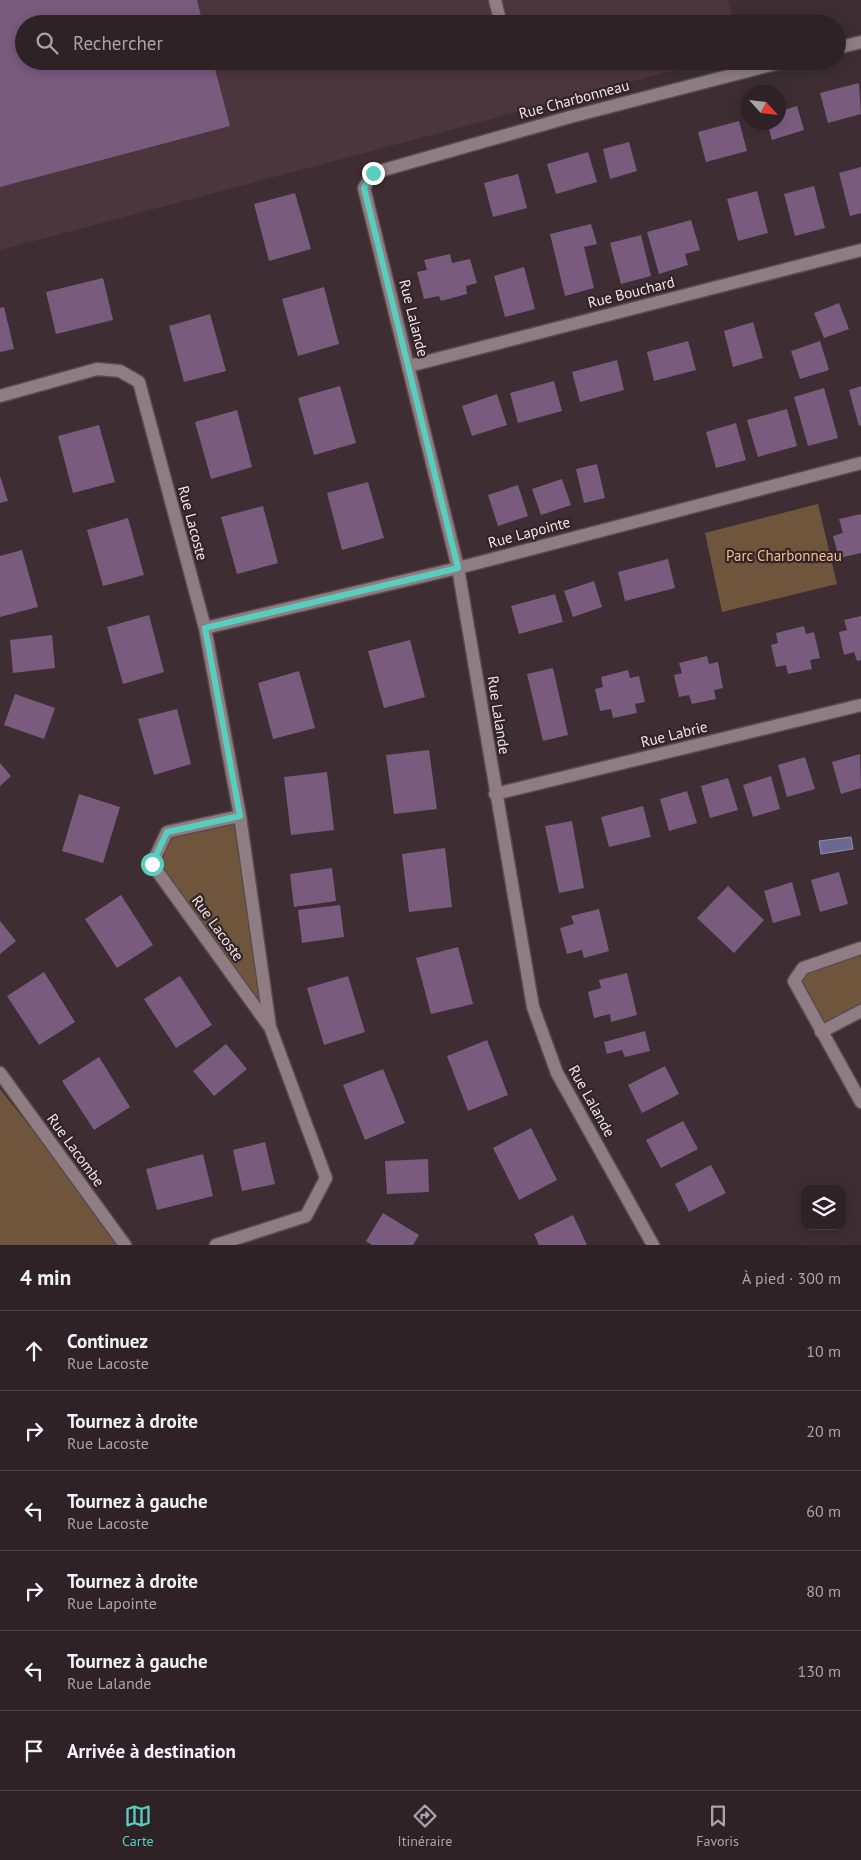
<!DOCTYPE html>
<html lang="fr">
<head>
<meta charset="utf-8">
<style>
  body { margin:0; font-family:"PT Sans",sans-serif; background:#3a2f32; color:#f1f3f6 }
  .controls { position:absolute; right:15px; bottom:15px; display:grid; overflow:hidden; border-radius:10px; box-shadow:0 2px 12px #0003 }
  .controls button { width:45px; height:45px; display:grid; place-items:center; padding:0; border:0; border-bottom:1px solid #493f43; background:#2e2226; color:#f1f3f6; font:25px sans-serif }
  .compass { position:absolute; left:741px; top:85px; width:45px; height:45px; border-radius:50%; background:#2e2226; box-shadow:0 2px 12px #0003; rotate:117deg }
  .stop { position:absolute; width:15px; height:15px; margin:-11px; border:4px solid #58cebf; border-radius:50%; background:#fff }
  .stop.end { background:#58cebf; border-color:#fff; box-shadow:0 1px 5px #0008 }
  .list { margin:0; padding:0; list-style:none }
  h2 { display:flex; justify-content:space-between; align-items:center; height:65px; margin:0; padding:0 20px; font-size:21px }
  h2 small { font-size:16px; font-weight:400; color:#a7a4a7 }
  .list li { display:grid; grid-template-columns:32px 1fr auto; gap:15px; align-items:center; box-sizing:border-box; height:80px; padding:0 20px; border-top:1px solid #493f43 }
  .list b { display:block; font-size:19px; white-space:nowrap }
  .list p { margin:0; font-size:16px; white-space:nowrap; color:#a7a4a7 }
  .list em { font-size:16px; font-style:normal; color:#a7a4a7 }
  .icon { flex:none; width:28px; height:28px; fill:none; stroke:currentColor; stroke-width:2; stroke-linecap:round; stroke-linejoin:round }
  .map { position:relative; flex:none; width:861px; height:1245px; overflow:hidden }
  .search { position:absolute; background:#2e2226; box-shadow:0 2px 12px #0003; left:15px; right:15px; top:15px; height:55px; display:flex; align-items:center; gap:12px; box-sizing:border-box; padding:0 18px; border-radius:28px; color:#a7a4a7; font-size:19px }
  .sheet { height:545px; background:#2e2226 }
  nav { display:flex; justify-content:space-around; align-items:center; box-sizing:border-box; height:70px; border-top:1px solid #493f43; background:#2e2226; font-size:14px; color:#a7a4a7 }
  nav a { display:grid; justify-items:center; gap:2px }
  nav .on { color:#58cebf }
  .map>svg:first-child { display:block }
  .built { fill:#4c363d }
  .green { fill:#6f553c }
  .water { fill:#6b6892; stroke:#938eac }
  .building { fill:#795b7e }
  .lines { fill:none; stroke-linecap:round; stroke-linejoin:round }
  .lane-casing { stroke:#594c50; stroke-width:15 }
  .street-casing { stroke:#594c50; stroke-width:15 }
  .lane { stroke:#8f7d83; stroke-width:12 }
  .street { stroke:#8f7d83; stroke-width:12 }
  .route { stroke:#58cebf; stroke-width:6 }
  .labels { text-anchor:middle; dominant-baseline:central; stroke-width:4.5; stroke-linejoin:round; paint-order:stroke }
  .street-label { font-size:15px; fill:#efe5e8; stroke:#332429 }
  .park-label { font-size:15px; fill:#f6be87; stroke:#332429 }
</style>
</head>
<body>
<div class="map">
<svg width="861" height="1245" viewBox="0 0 861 1245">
  <rect width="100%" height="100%" fill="#3e2e33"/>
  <path class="built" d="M 0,0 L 728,0 L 735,24 L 24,24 L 24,61 L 709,61 L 0,250 Z"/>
  <path class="green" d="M 818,504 L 837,584 L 722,612 L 705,533 Z
    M 240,816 L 270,1027 L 152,864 L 167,832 Z
    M 861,948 L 861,1011 L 821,1032 L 794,981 L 803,968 Z
    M 0,1089 L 124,1245 L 0,1245 Z"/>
  <path class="water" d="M 851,837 L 853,849 L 821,854 L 819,841 Z"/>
  <path class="building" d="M 0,0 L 197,0 L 203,24 L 24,24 L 24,61 L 213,61 L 230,126 L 0,187 Z
    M 859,83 L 861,114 L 828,123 L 820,93 Z
    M 797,106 L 804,130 L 772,140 L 767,122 L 778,122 L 778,112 Z
    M 739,121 L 747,151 L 706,162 L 698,132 Z
    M 629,142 L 637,171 L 610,179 L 603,149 Z
    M 588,152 L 597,182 L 556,194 L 547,164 Z
    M 861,167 L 861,213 L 850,216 L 839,173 Z
    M 518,174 L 527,208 L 493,217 L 484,183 Z
    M 814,186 L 825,228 L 795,236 L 784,194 Z
    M 757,191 L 768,233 L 738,241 L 727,199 Z
    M 295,193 L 311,249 L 269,261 L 254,204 Z
    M 691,220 L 700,250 L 685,254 L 688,265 L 659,274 L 647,232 Z
    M 591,224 L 597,244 L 584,247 L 594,288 L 565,296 L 550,234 Z
    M 641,235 L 651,276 L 621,284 L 610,243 Z
    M 450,254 L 452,263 L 470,259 L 477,283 L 466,286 L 467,294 L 441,301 L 439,296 L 424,299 L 417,272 L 427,270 L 424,260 Z
    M 524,267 L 535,309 L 505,317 L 494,276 Z
    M 103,278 L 113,320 L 56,334 L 46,292 Z
    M 324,287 L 339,344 L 298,356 L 282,299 Z
    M 839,303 L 849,329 L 824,338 L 814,313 Z
    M 4,307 L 14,349 L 0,352 L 0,308 Z
    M 210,314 L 226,371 L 184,382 L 169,326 Z
    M 753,322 L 763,358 L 733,367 L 724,331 Z
    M 688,341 L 696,370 L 654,381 L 647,352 Z
    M 820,341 L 829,370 L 800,379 L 791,351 Z
    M 617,360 L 624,390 L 580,402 L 572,372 Z
    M 554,381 L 562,411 L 518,423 L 510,393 Z
    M 340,386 L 356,443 L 314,455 L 298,398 Z
    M 861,386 L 861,425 L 859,426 L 849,390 Z
    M 824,388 L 838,438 L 808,446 L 794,397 Z
    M 497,394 L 507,425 L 472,436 L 462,406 Z
    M 787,409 L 797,446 L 758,457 L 747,420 Z
    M 237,410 L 252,467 L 211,479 L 195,422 Z
    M 736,423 L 746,460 L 716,468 L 706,432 Z
    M 99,425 L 115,482 L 73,493 L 58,436 Z
    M 597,464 L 605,498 L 584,503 L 576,469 Z
    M 0,476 L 8,501 L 0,503 Z
    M 562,479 L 571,505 L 541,515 L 532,489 Z
    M 368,482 L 384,538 L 342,550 L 327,493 Z
    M 518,485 L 528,516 L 498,526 L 488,495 Z
    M 263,506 L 278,563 L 237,574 L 221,517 Z
    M 861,514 L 861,553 L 839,558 L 833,536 L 843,533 L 839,519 Z
    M 128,518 L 144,575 L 103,586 L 87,530 Z
    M 22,550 L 38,607 L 0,617 L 0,556 Z
    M 668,559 L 675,588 L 625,601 L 618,572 Z
    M 594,581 L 602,607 L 573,617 L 564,591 Z
    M 555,594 L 563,622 L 519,634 L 511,606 Z
    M 149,615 L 164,672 L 123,684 L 107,627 Z
    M 861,616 L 861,660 L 857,661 L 854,652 L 844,655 L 839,632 L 847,630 L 844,620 Z
    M 804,626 L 806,634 L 814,632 L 820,658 L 810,660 L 812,669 L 788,674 L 786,665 L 776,667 L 771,645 L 778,643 L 776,633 Z
    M 52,635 L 55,668 L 13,673 L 10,640 Z
    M 410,640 L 425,697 L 384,708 L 368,651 Z
    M 707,656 L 709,664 L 718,662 L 723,688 L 714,690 L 716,699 L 692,704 L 689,695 L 679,697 L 674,675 L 682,673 L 679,663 Z
    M 553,668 L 568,735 L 543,741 L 527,674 Z
    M 628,670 L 630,678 L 639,676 L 645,702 L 635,704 L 637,713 L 613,718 L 611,709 L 600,711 L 595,689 L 603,687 L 601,677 Z
    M 299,671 L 315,728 L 273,739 L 258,683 Z
    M 15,694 L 55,708 L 44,739 L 4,725 Z
    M 177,709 L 191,764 L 154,775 L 138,719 Z
    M 429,750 L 437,809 L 394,814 L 386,755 Z
    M 860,754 L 861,788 L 841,794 L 832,762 Z
    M 805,757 L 815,789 L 787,797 L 778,765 Z
    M 0,763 L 11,776 L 0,786 Z
    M 327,772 L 334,830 L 291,835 L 284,777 Z
    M 771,776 L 780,809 L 753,817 L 743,785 Z
    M 728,778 L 738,810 L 710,818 L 701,786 Z
    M 687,791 L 697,823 L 669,831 L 660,799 Z
    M 79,794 L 120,807 L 103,863 L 62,851 Z
    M 643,806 L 651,837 L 609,847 L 601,817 Z
    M 572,821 L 584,888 L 559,893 L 545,826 Z
    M 445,848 L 452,907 L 409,912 L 402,854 Z
    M 332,868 L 336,901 L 294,907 L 290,874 Z
    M 839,872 L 848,904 L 820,912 L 811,880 Z
    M 792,882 L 801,915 L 773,923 L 764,891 Z
    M 728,886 L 764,920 L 734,953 L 697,918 Z
    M 121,895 L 153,945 L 117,968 L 85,919 Z
    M 340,905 L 344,937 L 302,943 L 298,910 Z
    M 599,909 L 609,951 L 584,958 L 582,950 L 567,954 L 560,928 L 574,924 L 571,916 Z
    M 0,921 L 16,941 L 0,954 Z
    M 458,947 L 473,1004 L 431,1014 L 416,958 Z
    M 44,972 L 75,1022 L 39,1045 L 7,996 Z
    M 627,973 L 637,1015 L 611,1022 L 610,1014 L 594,1018 L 588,992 L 601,988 L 599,980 Z
    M 180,976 L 212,1025 L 176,1048 L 144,999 Z
    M 348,976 L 365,1032 L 324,1045 L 307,988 Z
    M 645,1031 L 650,1051 L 625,1057 L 622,1050 L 607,1054 L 604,1042 Z
    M 487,1040 L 508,1095 L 468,1111 L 447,1056 Z
    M 226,1044 L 247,1069 L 214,1096 L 193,1071 Z
    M 99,1057 L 130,1107 L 94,1130 L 62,1081 Z
    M 665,1066 L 679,1094 L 642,1113 L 628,1085 Z
    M 383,1069 L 405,1123 L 365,1140 L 343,1085 Z
    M 683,1121 L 698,1149 L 661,1168 L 646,1140 Z
    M 531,1128 L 557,1180 L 519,1200 L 493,1148 Z
    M 265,1142 L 275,1184 L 242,1191 L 233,1150 Z
    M 203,1154 L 213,1196 L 157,1210 L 146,1169 Z
    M 428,1159 L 429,1192 L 387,1194 L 385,1161 Z
    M 711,1165 L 726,1193 L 689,1212 L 675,1184 Z
    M 383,1213 L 419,1235 L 413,1245 L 372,1245 L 366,1241 Z
    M 573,1215 L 587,1245 L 539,1245 L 534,1234 Z"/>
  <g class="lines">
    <g class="lane-casing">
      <path id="lane" d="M 495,0 L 500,20"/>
    </g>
    <g class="street-casing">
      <path id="street" d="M 837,48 L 861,42
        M 409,366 L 861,250
        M 0,396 L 97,369 L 120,371 L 139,382 L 205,628 L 240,816 L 270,1027 L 326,1178 L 306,1216 L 216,1245
        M 205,628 L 458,568 L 861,463
        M 495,794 L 861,705
        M 240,816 L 167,832 L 152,864 L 269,1026
        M 861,948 L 803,968 L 794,981 L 861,1102
        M 821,1032 L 861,1011
        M 0,1073 L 125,1245
        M 653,1245 L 557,1073 L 533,1007 L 458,568 L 364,188 L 373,173 L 570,117 L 786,61"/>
    </g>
    <use href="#lane" class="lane"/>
    <use href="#street" class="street"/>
  </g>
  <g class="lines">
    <path class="route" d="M 152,864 L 167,832 L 240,816 L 205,628 L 458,568 L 364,188 L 373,173"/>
  </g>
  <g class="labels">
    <g class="street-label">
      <text transform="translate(574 99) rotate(-15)">Rue Charbonneau</text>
      <text transform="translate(631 292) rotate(-14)">Rue Bouchard</text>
      <text transform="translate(414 318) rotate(76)">Rue Lalande</text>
      <text transform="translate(193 523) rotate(75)">Rue Lacoste</text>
      <text transform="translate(529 532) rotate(-15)">Rue Lapointe</text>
      <text transform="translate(499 715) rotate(81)">Rue Lalande</text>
      <text transform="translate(674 734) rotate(-14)">Rue Labrie</text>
      <text transform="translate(218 928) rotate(54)">Rue Lacoste</text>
      <text transform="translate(592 1101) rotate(61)">Rue Lalande</text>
      <text transform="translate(76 1150) rotate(54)">Rue Lacombe</text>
    </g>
    <g class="park-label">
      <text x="784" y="555">Parc Charbonneau</text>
    </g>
  </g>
</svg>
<div class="controls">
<button><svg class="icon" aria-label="layers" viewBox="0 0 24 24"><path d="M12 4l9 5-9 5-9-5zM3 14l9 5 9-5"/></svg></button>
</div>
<svg class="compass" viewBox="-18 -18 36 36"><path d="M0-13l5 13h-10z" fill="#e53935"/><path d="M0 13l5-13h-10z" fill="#a7a4a7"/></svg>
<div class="stop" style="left:152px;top:864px"></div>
<div class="stop end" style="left:373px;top:173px"></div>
<div class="search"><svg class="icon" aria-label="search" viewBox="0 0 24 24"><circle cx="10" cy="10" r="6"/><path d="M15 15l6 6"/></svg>Rechercher</div>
</div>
<section class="sheet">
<h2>4 min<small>À pied · 300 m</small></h2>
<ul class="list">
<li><svg class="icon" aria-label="ahead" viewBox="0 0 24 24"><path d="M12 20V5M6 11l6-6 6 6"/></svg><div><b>Continuez</b><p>Rue Lacoste</p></div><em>10 m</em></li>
<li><svg class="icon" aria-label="right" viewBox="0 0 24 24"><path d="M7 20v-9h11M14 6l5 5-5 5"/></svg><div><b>Tournez à droite</b><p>Rue Lacoste</p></div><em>20 m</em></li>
<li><svg class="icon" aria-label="left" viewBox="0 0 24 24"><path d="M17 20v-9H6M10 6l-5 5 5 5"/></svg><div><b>Tournez à gauche</b><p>Rue Lacoste</p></div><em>60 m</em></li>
<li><svg class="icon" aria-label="right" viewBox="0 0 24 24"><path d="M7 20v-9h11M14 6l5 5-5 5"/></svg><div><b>Tournez à droite</b><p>Rue Lapointe</p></div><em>80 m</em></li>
<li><svg class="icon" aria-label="left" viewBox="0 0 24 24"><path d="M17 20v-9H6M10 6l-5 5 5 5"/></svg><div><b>Tournez à gauche</b><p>Rue Lalande</p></div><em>130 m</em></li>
<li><svg class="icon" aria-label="arrive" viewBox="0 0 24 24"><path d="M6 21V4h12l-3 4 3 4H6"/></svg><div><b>Arrivée à destination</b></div></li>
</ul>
</section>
<nav>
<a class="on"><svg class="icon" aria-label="map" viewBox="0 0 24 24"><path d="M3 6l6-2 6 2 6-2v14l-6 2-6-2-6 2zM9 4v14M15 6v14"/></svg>Carte</a>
<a><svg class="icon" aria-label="directions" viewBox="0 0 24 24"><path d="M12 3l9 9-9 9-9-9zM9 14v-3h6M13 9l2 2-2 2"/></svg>Itinéraire</a>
<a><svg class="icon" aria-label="saved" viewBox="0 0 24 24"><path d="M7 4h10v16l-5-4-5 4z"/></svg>Favoris</a>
</nav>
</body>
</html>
